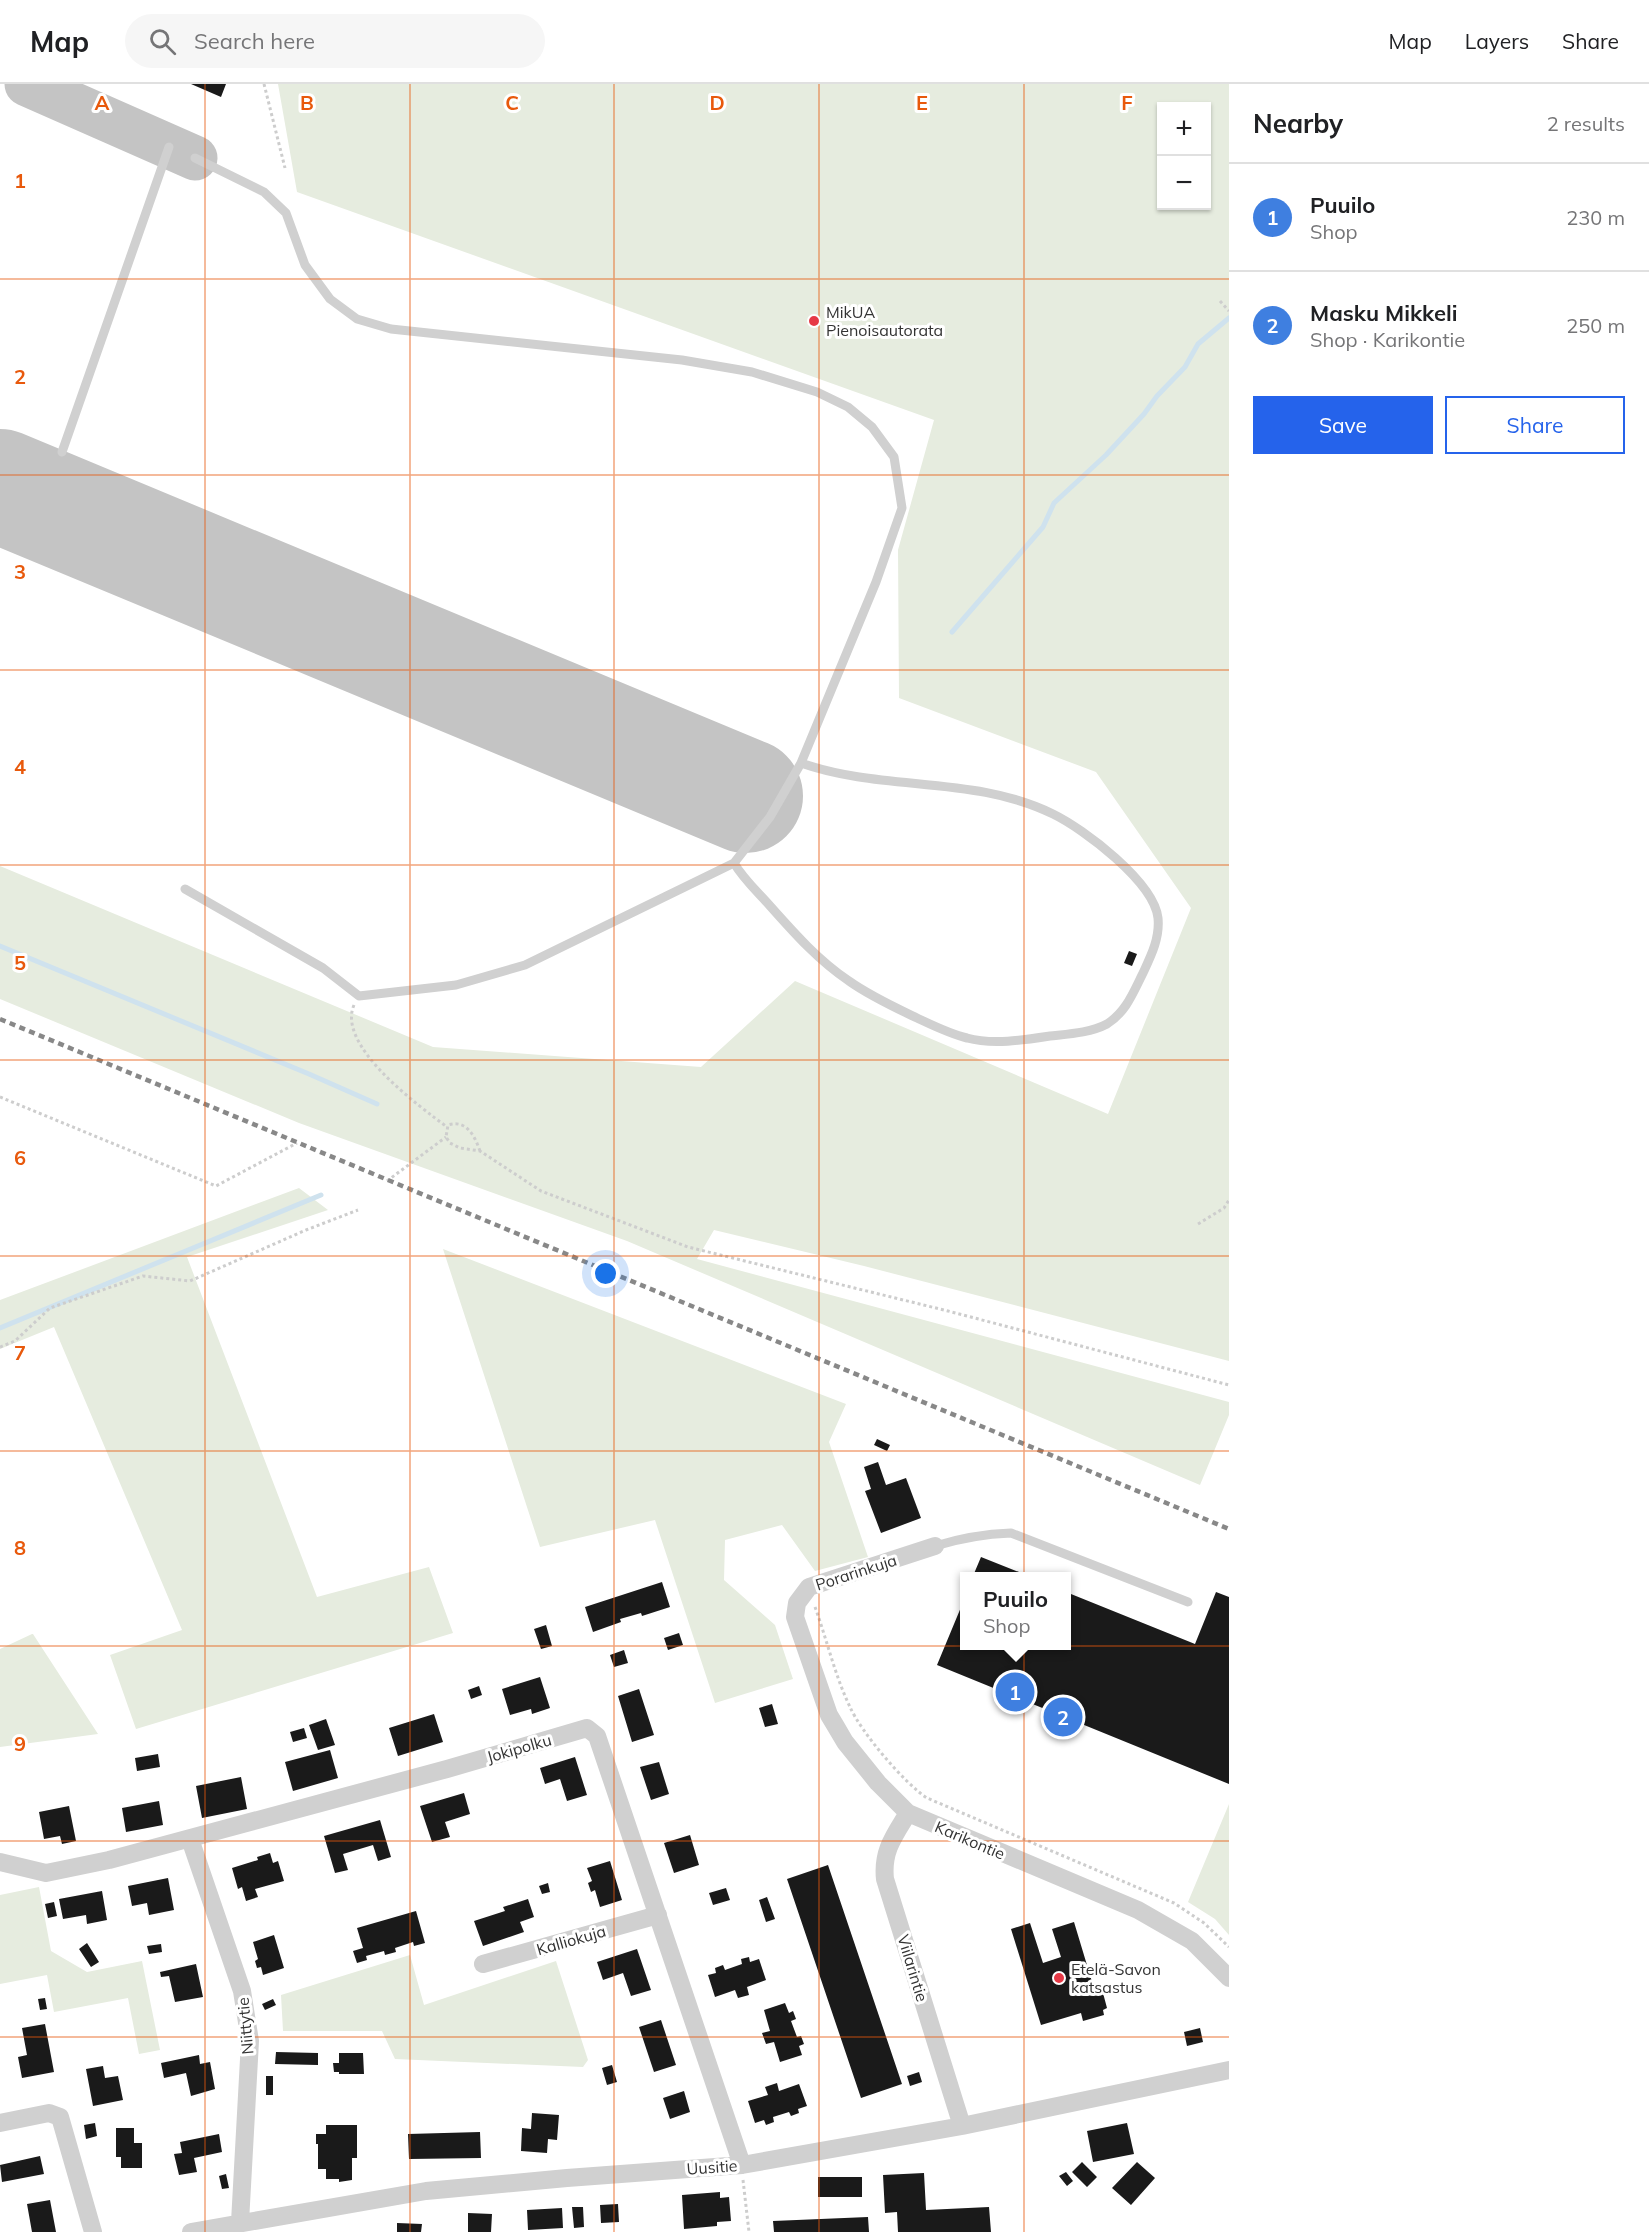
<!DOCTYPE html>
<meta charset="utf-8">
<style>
:root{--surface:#fff;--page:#f6f6f6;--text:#202124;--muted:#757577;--line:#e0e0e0;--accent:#2563eb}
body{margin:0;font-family:Mulish,sans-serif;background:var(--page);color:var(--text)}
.controls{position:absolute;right:18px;top:18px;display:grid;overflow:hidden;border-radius:0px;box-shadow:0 2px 4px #0004}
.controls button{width:54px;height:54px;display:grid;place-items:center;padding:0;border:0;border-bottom:2px solid var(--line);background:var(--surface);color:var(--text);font:30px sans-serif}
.you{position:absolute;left:606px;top:1190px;width:21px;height:21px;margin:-15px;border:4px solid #fff;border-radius:50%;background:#1a73e8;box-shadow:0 0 0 9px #1a73e833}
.badge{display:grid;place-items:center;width:39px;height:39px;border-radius:50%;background:var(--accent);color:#fff;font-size:20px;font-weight:700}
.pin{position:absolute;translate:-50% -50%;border:3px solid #fff;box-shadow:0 2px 6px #0006}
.popup{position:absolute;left:960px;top:1488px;width:111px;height:78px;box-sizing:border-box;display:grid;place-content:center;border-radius:0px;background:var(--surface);filter:drop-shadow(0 2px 4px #0005);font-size:20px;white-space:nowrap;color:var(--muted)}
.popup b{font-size:22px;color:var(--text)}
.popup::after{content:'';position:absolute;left:50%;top:100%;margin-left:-12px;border:12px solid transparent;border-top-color:var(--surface)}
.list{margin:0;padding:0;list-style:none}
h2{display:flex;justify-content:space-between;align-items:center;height:78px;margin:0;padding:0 24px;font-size:26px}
h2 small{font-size:20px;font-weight:400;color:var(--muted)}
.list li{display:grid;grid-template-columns:39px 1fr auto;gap:18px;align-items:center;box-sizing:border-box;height:108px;padding:0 24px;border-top:2px solid var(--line)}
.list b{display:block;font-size:22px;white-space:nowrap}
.list p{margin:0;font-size:20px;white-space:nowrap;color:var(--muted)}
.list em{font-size:20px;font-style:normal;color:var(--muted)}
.actions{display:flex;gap:12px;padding:18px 24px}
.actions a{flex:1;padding:14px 0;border:2px solid var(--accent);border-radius:0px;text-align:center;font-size:21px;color:var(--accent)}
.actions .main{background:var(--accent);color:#fff}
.icon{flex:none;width:33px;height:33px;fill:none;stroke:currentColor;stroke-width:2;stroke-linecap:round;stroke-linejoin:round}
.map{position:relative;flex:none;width:1229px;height:2148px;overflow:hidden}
header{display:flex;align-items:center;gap:36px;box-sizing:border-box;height:84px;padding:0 30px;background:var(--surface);border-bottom:2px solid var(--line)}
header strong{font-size:28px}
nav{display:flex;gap:33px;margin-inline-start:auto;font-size:21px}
.search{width:420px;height:54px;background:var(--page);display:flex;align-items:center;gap:15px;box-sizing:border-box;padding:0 21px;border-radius:33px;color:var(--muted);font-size:22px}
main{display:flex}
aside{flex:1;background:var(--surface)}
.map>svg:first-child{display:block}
</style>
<header>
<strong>Map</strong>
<div class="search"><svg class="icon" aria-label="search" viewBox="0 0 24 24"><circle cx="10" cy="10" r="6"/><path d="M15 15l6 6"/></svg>Search here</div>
<nav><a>Map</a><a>Layers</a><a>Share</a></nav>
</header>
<main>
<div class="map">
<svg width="1229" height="2148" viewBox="0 0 1229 2148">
<rect width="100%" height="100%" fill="#fff"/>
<!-- green -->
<path fill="#e6ecdf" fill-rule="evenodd" d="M278,0H1229V1277L864,1182L714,1146L697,1175L1229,1318V1331L1200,1401L627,1157L299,1039L0,915V782L433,963L701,983L795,897L1108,1030L1191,824L1096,688L899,614L898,466L934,336L297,108ZM1162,22H1206V122H1162Z
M299,1104L328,1126L187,1173L317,1513L429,1483L453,1549L136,1645L110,1571L182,1546L54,1243L0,1265V1216Z
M443,1165L846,1320L829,1358L868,1473L815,1487L782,1441L725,1456L724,1496L775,1541L793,1595L715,1619L655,1436L540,1463Z
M32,1550H33L98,1650L0,1663V1565Z
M1229,1720V1851L1215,1835L1188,1818Z
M39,1803L51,1867L87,1888L142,1877L160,1966L139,1970L128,1914L54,1928L47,1891L0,1900V1811Z
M410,1871L424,1921L556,1877L588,1976L583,1983L395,1975L382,1947H283L281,1911Z"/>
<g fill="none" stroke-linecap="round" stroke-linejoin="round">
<!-- stream -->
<path stroke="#cfe2ee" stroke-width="5" d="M952,548L1043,443L1054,419L1106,371L1144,330L1157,312L1185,283L1198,260L1229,234
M0,862L309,990L377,1020
M0,1244L321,1111"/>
<!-- taxiway -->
<path stroke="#c4c4c4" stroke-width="45" d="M27,0L195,74"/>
<!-- runway -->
<path stroke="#c4c4c4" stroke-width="114" d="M0,402L746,712"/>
</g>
<!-- building -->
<path fill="#1a1a1a" d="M191,0H226L221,13Z
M1129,867L1137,870L1132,882L1124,879Z
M877,1355L890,1361L887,1367L874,1361Z
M878,1378L886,1401L906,1394L921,1434L881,1449L865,1407L871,1405L864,1383Z
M981,1473L1029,1492H973Z
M662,1498L670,1523L642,1532L641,1529L620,1535L621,1538L593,1548L585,1523Z
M1066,1508L1195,1560L1216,1508L1229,1513V1700L937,1581L964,1516V1562H1066Z
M546,1541L552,1562L541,1565L534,1545Z
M679,1549L683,1561L668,1566L664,1554Z
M624,1566L628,1579L614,1583L610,1571Z
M540,1593L550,1624L532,1630L531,1625L510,1631L502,1605Z
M479,1602L482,1611L471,1615L468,1606Z
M639,1605L654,1651L632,1658L618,1612Z
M772,1620L778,1640L765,1643L759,1624Z
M434,1630L443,1658L398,1672L389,1644Z
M326,1635L335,1661L318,1666L309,1641Z
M304,1644L307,1654L293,1658L290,1648Z
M330,1666L338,1694L293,1707L285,1678Z
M158,1670L160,1683L137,1687L135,1674Z
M575,1673L587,1711L567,1717L560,1695L545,1700L540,1684Z
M659,1678L669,1710L651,1716L640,1683Z
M241,1693L247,1725L202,1734L196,1702Z
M464,1709L470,1730L445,1738L450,1753L432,1758L420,1722Z
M159,1717L163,1741L126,1748L122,1724Z
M69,1722L76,1757L62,1760L60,1752L44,1755L39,1728Z
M380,1736L391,1773L378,1777L373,1761L343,1770L348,1786L335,1789L324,1752Z
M690,1751L699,1781L674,1789L664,1759Z
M270,1769L273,1779L278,1777L284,1797L255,1805L258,1813L246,1817L242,1803L238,1805L232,1784L258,1776L257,1773Z
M610,1777L622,1816L600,1823L595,1806L591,1808L588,1799L592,1797L587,1784Z
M828,1781L902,2000L861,2014L787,1795Z
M168,1794L174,1826L149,1831L147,1819L132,1822L128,1802Z
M548,1799L550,1808L542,1810L539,1802Z
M726,1804L730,1816L713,1821L709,1809Z
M102,1807L107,1836L87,1840L86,1831L63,1835L59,1815Z
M767,1813L775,1835L766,1838L759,1816Z
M528,1815L534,1833L520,1838L524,1848L483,1862L474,1837L505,1827L503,1823Z
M54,1818L57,1832L48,1834L45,1820Z
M416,1827L425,1859L414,1862L413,1858L395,1864L396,1868L385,1871L384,1867L366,1872L367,1876L357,1879L353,1867L363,1864L357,1844Z
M1074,1838L1096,1911L1103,1909L1107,1924L1103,1926L1104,1931L1083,1937L1081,1929L1041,1941L1011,1845L1030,1839L1043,1879L1061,1873L1052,1845Z
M274,1851L284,1884L263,1891L261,1883L257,1884L255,1877L258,1875L253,1858Z
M87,1859L99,1878L91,1883L79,1865Z
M161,1860L162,1868L149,1870L147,1862Z
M637,1865L651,1906L631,1912L623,1889L603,1896L597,1878Z
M749,1873L750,1878L759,1875L766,1896L747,1903L749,1911L738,1914L735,1906L715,1913L708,1891L716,1889L715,1884L723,1881L725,1886L742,1880L741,1875Z
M196,1880L203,1913L175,1918L169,1892L161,1893L160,1888Z
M45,1914L47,1925L40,1926L38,1915Z
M273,1915L276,1921L265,1926L262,1920Z
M785,1919L789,1929L793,1927L796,1935L791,1937L797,1953L801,1952L804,1960L799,1962L802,1971L780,1978L774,1958L766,1960L762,1949L770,1947L764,1926Z
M661,1936L676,1981L654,1988L639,1943Z
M45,1940L54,1988L22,1994L18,1973L27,1971L22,1944Z
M1200,1944L1203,1958L1187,1962L1184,1948Z
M276,1968L318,1969V1981L275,1980Z
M339,1969H363L364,1990H339V1988H334L333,1979H339Z
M199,1971L200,1980L210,1978L215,2005L191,2012L186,1989L164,1994L161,1979Z
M612,1981L617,1998L607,2001L602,1984Z
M103,1982L105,1994L118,1992L123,2016L93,2022L86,1985Z
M919,1988L922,1998L910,2002L907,1992Z
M266,1992H273V2011H266Z
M777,1999L779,2007L799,2000L807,2022L798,2025L799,2029L791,2032L789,2028L773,2033L774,2038L766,2041L764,2036L755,2039L748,2017L768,2011L765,2003Z
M684,2007L690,2028L670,2035L663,2014Z
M532,2029L559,2031L557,2056L548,2055L547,2069L521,2067L522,2044L531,2045Z
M95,2039L97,2052L86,2055L84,2041Z
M1127,2039L1134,2070L1093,2078L1087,2047Z
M326,2041H357V2074H352V2096L339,2098V2095H326V2085H318V2060H316V2050H326Z
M116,2044H134V2059H142V2084H121V2073H116Z
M480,2048L481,2074L409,2075L408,2050Z
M219,2050L222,2068L194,2074L197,2088L179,2091L174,2070L182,2069L180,2058Z
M40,2072L44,2090L2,2098L0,2081Z
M1082,2078L1097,2093L1087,2103L1072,2088Z
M1137,2078L1155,2094L1131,2121L1112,2104Z
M1066,2088L1073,2097L1067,2102L1059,2092Z
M924,2089L926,2126L989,2123L991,2148H898L897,2128L885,2129L883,2091Z
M226,2090L229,2104L222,2105L219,2092Z
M818,2093H862V2113H818Z
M720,2108V2114L729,2113L731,2137L717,2138V2142L684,2145L682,2111Z
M50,2116L56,2148H32L27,2120Z
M618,2120L619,2138L601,2139L600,2121Z
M572,2123H583L584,2143L574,2144Z
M562,2124L563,2144L528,2146L527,2126Z
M468,2129L492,2130L491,2148H468Z
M868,2133L869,2148H774L773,2137Z
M397,2139L422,2140L421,2148H397Z"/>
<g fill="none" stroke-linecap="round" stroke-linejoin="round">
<!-- path -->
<path stroke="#cdcdcd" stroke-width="3" stroke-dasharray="3 3" stroke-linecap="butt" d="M264,0L285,84
M1220,217L1229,227
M354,921C336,962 419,1022 447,1043
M0,1013L216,1102L297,1059
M480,1067C475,1053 467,1035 448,1041L446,1053L450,1059L460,1064L480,1067L541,1107L688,1163L948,1227L1229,1301
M387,1097L446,1053
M1198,1140L1224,1124L1229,1116
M0,1263L15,1257L50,1224L143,1192L190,1197L306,1146L358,1126
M815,1523C827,1556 835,1592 850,1623C861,1648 904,1699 927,1714L1174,1819L1204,1839L1229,1863
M743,2096L749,2148"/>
<!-- lane -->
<path stroke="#d0d0d0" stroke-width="9" d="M62,368L169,63
M734,779C744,796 758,808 771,823C795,850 819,877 849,897C870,912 894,923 917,934C934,942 950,950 967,954C993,961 1024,956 1050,952C1068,950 1090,949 1107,940C1126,928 1133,909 1143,889C1151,872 1160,854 1158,834C1154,798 1084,745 1053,730C974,691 883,708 801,679
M185,805L323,884L359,912L456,901L525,881L734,779L770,733L801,679L876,498L902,424L894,373L872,343L848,323L817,308L752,288L682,276L391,245L357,235L330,215L305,181L286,129L264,108L195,74
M935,1462C961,1454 984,1450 1011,1449L1188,1518"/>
<!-- street -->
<path stroke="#d0d0d0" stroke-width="18" d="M935,1462L809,1503L797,1519L795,1533L829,1631L835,1641L845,1658L878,1699L908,1729L1138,1826L1192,1857L1229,1894
M908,1729C894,1752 882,1767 885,1795L962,2042
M190,1755L242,1907L250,1957L240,2138
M0,1778L46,1789L109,1776L447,1685L587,1644L597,1652L742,2081
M483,1880L658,1831
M0,2039L49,2029L60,2033L93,2148
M191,2148L426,2107L567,2094L742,2081L962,2042L1229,1986"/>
<!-- rail -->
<path stroke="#888" stroke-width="4.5" stroke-dasharray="6 4.5" stroke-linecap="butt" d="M0,935L1229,1445"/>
</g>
<!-- grid -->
<path fill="none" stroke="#e8590c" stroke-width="1.5" stroke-opacity="0.55" d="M205,0V2148M410,0V2148M614,0V2148M819,0V2148M1024,0V2148M0,195H1229M0,391H1229M0,586H1229M0,781H1229M0,976H1229M0,1172H1229M0,1367H1229M0,1562H1229M0,1757H1229M0,1953H1229"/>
<!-- markers -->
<g fill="#e63946" stroke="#fff" stroke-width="2">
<circle cx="814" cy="237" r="6"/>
<circle cx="1059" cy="1894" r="6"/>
</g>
<g text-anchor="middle" stroke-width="6" stroke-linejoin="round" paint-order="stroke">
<!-- poi labels -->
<g font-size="16" fill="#333" stroke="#fff" text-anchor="start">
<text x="826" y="234">MikUA<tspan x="826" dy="18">Pienoisautorata</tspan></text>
<text x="1071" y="1891">Etelä-Savon<tspan x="1071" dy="18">katsastus</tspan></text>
</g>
<!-- street labels -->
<g font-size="16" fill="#333" stroke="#fff">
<text transform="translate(856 1488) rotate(-18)" y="6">Porarinkuja</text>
<text transform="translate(519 1664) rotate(-16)" y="6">Jokipolku</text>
<text transform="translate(970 1756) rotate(23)" y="6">Karikontie</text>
<text transform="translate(571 1856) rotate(-16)" y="6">Kalliokuja</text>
<text transform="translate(913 1884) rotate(73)" y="6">Viilarintie</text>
<text transform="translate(245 1942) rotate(-95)" y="6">Niittytie</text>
<text transform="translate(712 2083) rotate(-4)" y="6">Uusitie</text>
</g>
</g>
<g font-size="20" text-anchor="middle" font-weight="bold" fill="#e8590c" stroke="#fff" stroke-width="6" stroke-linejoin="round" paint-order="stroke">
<text x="102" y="26">A</text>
<text x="307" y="26">B</text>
<text x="512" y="26">C</text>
<text x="717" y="26">D</text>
<text x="922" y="26">E</text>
<text x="1127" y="26">F</text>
<text x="20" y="104">1</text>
<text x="20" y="300">2</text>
<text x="20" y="495">3</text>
<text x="20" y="690">4</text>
<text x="20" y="886">5</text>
<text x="20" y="1081">6</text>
<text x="20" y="1276">7</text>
<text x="20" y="1471">8</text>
<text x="20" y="1667">9</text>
</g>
</svg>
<div class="controls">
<button>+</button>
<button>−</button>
</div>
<div class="you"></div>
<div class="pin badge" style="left:1015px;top:1608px;background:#3f7fe0">1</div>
<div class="popup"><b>Puuilo</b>Shop</div>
<div class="pin badge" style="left:1063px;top:1633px;background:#3f7fe0">2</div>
</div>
<aside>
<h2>Nearby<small>2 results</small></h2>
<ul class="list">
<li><span class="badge" style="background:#3f7fe0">1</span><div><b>Puuilo</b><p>Shop</p></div><em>230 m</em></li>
<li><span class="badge" style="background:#3f7fe0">2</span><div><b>Masku Mikkeli</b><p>Shop · Karikontie</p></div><em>250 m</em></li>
</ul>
<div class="actions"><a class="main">Save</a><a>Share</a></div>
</aside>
</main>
